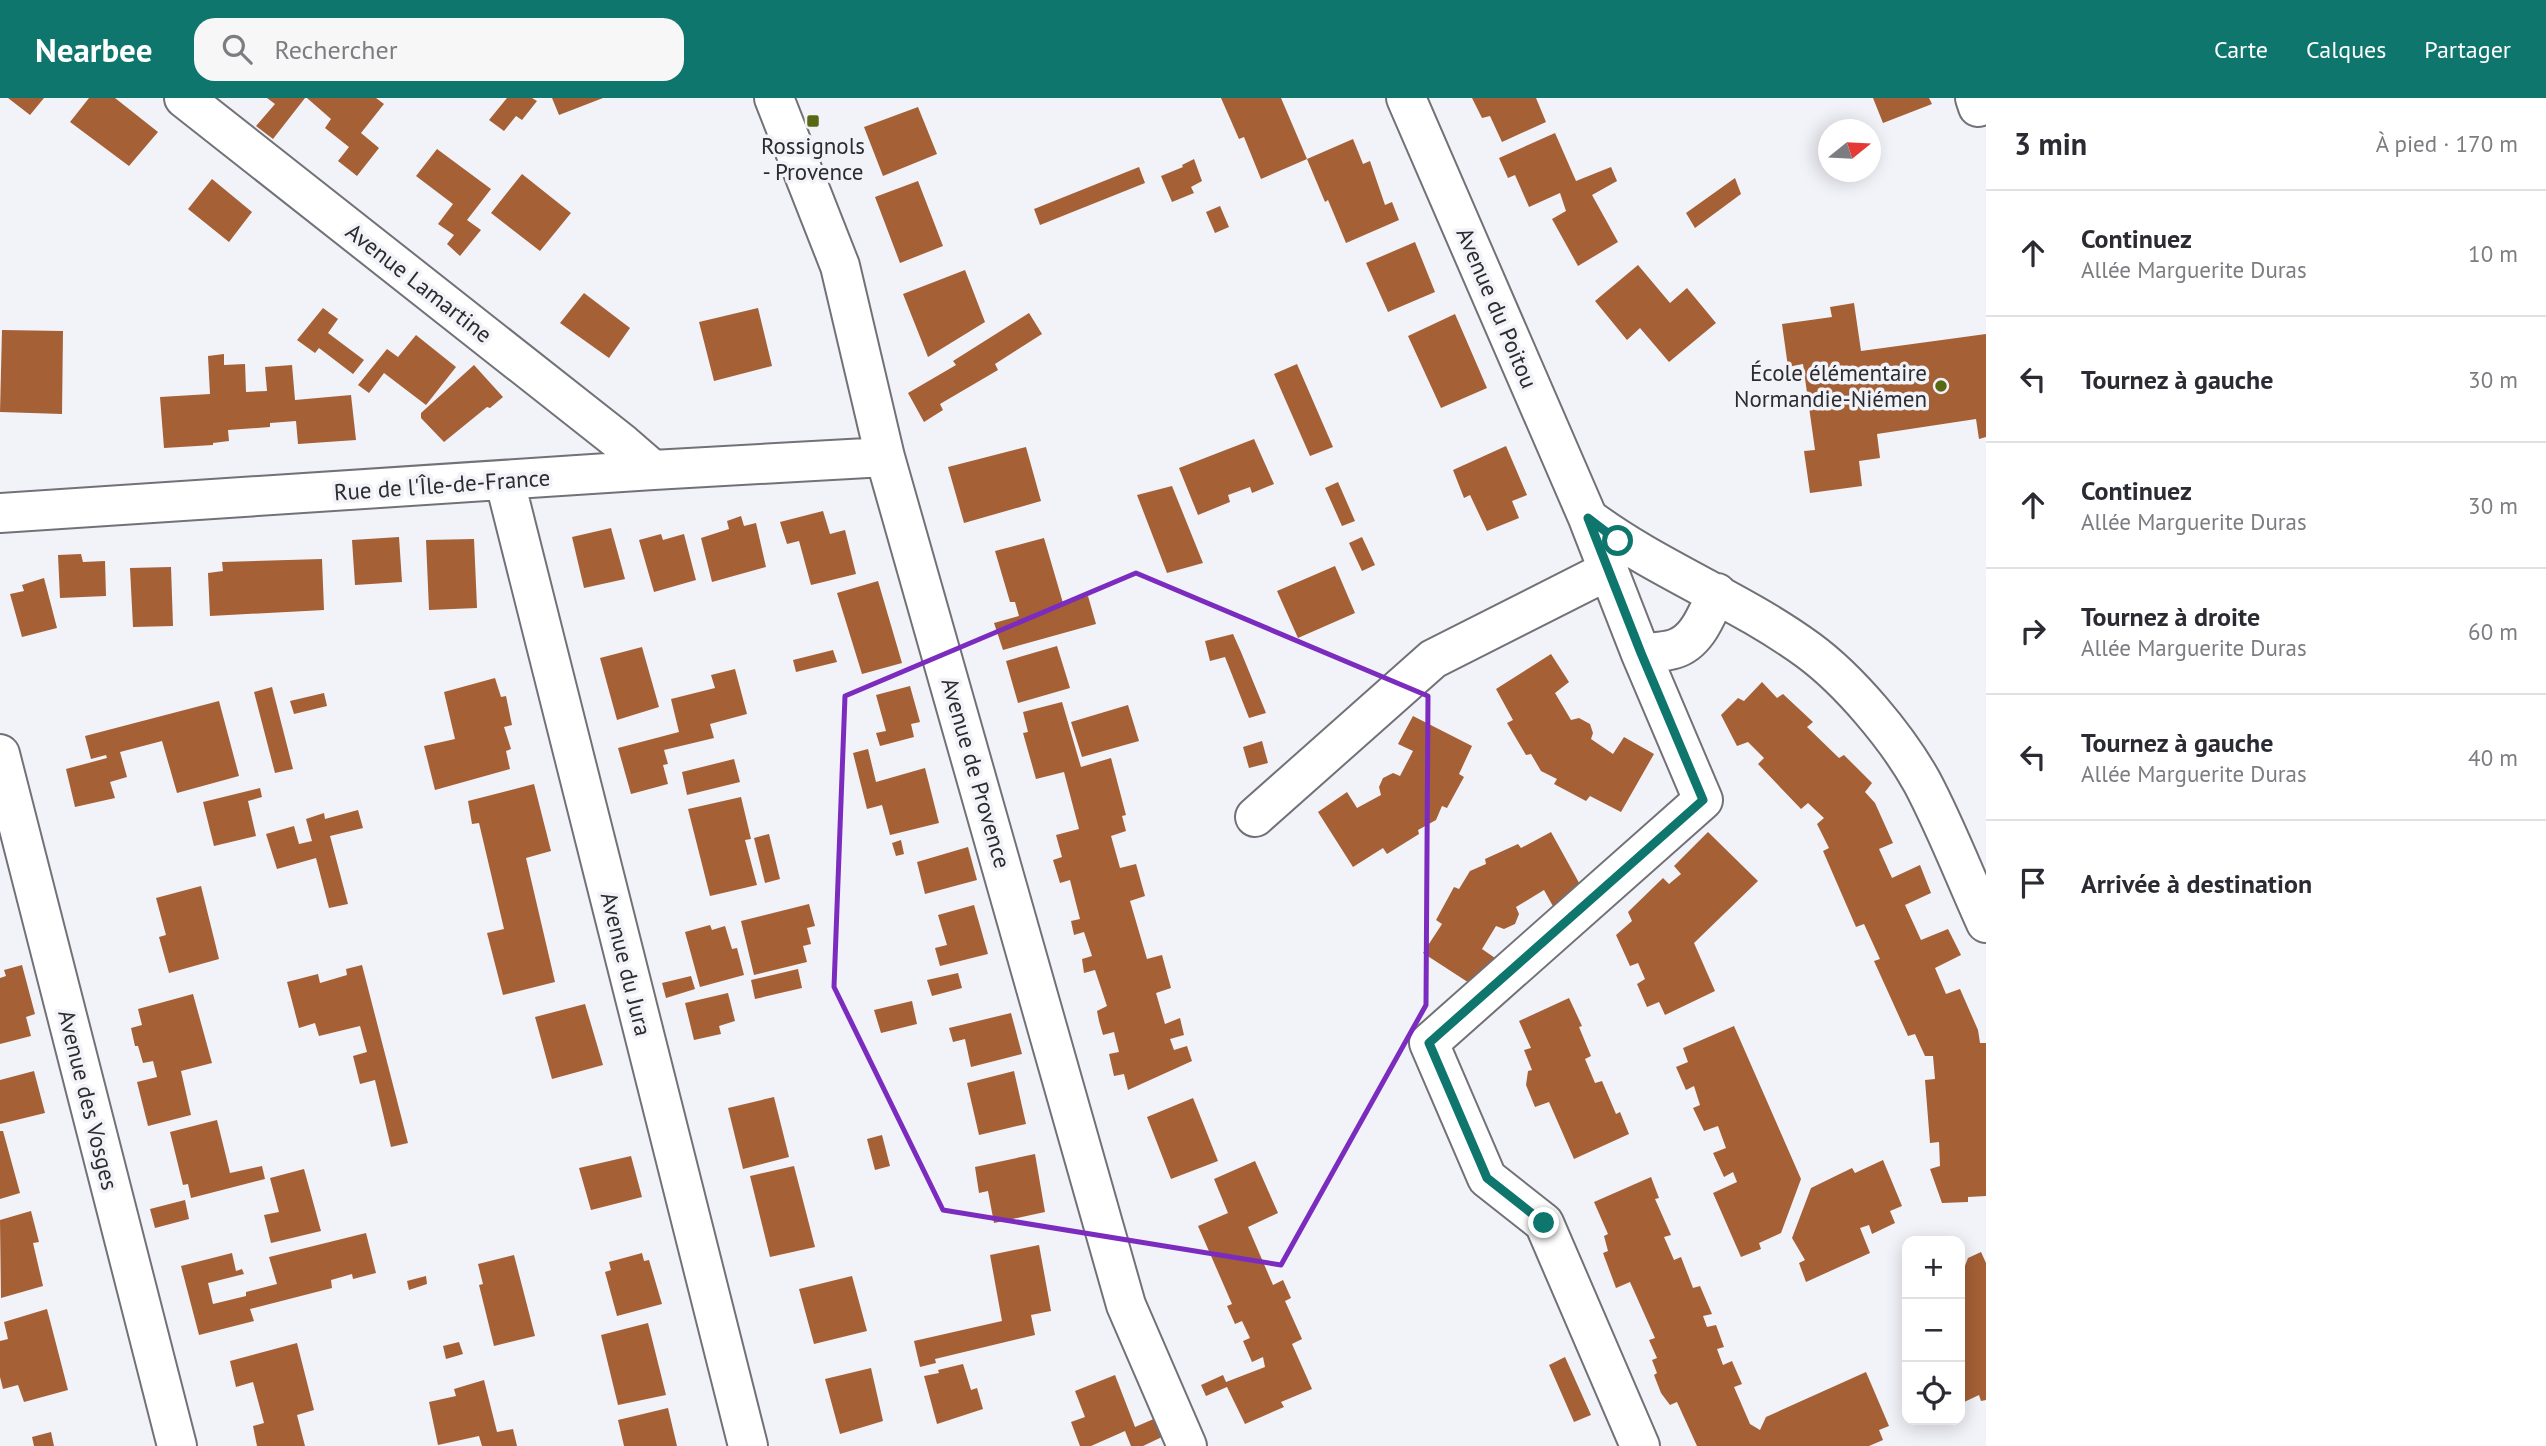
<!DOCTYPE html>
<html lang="fr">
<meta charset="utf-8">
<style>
:root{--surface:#fff;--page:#f7f7f7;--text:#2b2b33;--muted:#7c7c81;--line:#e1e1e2;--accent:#0f766e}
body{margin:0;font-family:"PT Sans",sans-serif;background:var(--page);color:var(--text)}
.controls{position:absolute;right:21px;bottom:21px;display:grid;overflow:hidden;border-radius:14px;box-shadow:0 4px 18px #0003}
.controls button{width:63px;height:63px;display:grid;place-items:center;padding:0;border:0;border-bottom:2px solid var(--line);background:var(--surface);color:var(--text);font:35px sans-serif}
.compass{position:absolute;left:1818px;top:21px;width:63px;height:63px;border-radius:50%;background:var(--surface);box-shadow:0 4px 18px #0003;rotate:72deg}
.stop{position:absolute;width:21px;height:21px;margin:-16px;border:5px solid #0f766e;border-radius:50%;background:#fff}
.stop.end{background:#0f766e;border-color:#fff;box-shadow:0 2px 7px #0008}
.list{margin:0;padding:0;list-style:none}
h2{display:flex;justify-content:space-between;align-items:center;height:91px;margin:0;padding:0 28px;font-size:30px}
h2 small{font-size:23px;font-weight:400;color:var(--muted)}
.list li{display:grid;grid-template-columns:46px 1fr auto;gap:21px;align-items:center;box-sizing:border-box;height:126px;padding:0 28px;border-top:2px solid var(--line)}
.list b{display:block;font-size:26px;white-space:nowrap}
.list p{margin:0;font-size:23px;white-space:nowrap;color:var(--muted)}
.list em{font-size:23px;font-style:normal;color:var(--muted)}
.icon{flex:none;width:38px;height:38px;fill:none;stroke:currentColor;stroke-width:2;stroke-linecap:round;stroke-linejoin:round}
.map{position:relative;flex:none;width:1986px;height:1348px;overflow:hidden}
header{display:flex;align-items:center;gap:42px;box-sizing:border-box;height:98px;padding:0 35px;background:var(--accent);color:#fff}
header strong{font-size:33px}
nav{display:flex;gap:38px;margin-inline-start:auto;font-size:24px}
.search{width:490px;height:63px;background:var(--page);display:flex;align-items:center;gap:18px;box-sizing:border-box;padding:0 24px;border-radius:21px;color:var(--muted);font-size:26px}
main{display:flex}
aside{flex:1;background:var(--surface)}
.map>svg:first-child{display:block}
</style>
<header>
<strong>Nearbee</strong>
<div class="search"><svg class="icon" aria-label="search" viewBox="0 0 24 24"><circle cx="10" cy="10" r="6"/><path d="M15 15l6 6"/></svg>Rechercher</div>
<nav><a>Carte</a><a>Calques</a><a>Partager</a></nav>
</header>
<main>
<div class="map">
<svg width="1986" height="1348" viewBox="0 0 1986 1348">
<rect width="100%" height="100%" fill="#f2f2f9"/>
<!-- building -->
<path fill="#a56036" d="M8,0H44L30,17Z
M89,0H115L158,34L129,68L70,24Z
M267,0H305L273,41L256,28L275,6Z
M307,0H376L384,6L361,35L379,50L357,78L338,63L349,49L325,30L331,21Z
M507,0H532L537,3L522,22L516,18L504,33L489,22Z
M552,0H603L559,17Z
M1221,0H1281L1307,61L1261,81L1244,39L1239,41Z
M1472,0H1536L1546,24L1502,44L1490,18L1482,20Z
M1873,0H1929L1932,6L1883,25Z
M918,9L937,56L883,78L864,29Z
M1555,35L1576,83L1611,69L1617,83L1592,97L1618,144L1578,168L1552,121L1566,113L1560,95L1529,109L1515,77L1508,80L1499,60Z
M1353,41L1363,66L1370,63L1385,107L1392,104L1399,122L1346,145L1328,102L1325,104L1307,61Z
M437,51L491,91L467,122L481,132L460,158L447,146L454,137L438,126L453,106L416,78Z
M1194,61L1202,83L1191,89L1194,95L1172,104L1161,78L1183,69L1182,67Z
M1139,69L1145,85L1040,127L1034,111Z
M522,76L571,115L540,153L491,115Z
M1735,80L1741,96L1695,130L1686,115Z
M212,81L252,114L229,144L188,111Z
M918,83L943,148L900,165L875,99Z
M1220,108L1229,129L1215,135L1206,114Z
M1415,144L1435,194L1388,214L1366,165Z
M1638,167L1670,205L1687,190L1716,225L1669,264L1640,230L1627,242L1595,203Z
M965,172L985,224L928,259L903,196Z
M584,195L630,230L609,260L560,225Z
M1854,205L1861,253L1986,236V339L1979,341L1976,321L1877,336L1880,360L1859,363L1862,388L1810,395L1804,353L1815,352L1803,266L1788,269L1782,226L1832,219L1830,209Z
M323,210L338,221L328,235L364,262L353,276L319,250L315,255L297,242Z
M758,210L772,268L714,283L699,224Z
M1029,215L1042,236L995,266L998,272L940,306L943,312L924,324L908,295L956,267L953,263Z
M1455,216L1487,290L1441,310L1408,238Z
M2,232L63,233L62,316L0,314Z
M416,237L456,269L426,307L384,275L369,295L358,287L387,251L398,259Z
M224,256V267L245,266L246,294L267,293L265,269L292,267L295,302L351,297L356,342L298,346L296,323L270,325V329L228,332L229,343L213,345V347L164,350L160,299L210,296L208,258Z
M1297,266L1333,349L1310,358L1274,276Z
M474,267L503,299L490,310L487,309L444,344L421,320V315Z
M1254,341L1274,386L1252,395L1250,389L1228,397L1230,404L1198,417L1179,370Z
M1506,348L1527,397L1512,403L1519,420L1487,433L1470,397L1464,400L1453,372Z
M1026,349L1041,403L964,425L948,369Z
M1338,384L1355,423L1342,428L1325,390Z
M1172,388L1203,465L1167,475L1137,397Z
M823,413L830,436L845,432L856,476L811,487L799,443L787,446L780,424Z
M741,418L744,428L756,425L766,469L712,484L701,440L729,431L727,423Z
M611,430L625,481L584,490L572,439Z
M661,436L663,442L684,436L696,482L654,494L639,442Z
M399,439L402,484L355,487L352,442Z
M1362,439L1375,467L1362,473L1349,445Z
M1044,440L1063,505L1088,498L1096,526L1003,552L994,525L1019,518L1015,504H1010L995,453Z
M474,441L477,510L429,512L426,442Z
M81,456L83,464L105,463L106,498L60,500L58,457Z
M322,461L324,512L210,518L208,475L223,473L222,464Z
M1335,468L1355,515L1298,540L1277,493Z
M171,469L173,528L133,529L130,470Z
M44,480L57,530L22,539L10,496L24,493L22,487Z
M878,483L902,565L862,576L837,495Z
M1233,536L1241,554L1266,615L1249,620L1225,559L1210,563L1205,543Z
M1057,548L1070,590L1018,605L1006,563Z
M642,549L659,609L617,622L600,560Z
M833,552L837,564L796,574L793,562Z
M1551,556L1569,584L1555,595L1571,622L1579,620L1590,626L1593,635L1591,641L1613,656L1624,639L1654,656L1621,714L1590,698L1586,703L1554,686L1557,681L1541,673L1531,656L1526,657L1507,625L1513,622L1496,591Z
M735,571L747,616L710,626L714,640L664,652L668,666L663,667L668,686L631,696L618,650L679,634L671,601L715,590L711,577Z
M495,580L501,599L506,598L512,627L504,629L511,651L506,653L510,671L435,692L424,648L455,641L444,594Z
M1762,584L1777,600L1783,596L1813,624L1807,629L1839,660L1844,657L1872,685L1865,694L1875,705L1893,745L1879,751L1892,780L1920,767L1931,795L1905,807L1921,842L1948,831L1961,857L1935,870L1946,896L1960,891L1978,932L1980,945H1986V1098L1968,1099V1104L1942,1105L1930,1071L1940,1068L1939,1044L1930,1045L1925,982L1935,981L1933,958H1925L1915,936L1908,938L1874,863L1880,861L1864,826L1856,829L1823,753L1829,750L1817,726L1824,720L1808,705L1801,711L1758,666L1764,660L1748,644L1737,648L1721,617L1738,600L1744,603Z
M910,588L920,624L911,626L914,639L880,648L876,635L886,633L876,597Z
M272,589L293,671L275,675L254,594Z
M324,595L327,608L294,616L290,603Z
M219,603L239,678L177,695L162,643L120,654L127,679L110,684L115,700L75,709L66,671L107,660L106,657L91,661L85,638Z
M1062,604L1081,669L1111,660L1126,717L1122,718L1126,733L1111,738L1120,770L1136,766L1145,798L1130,803L1147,861L1162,857L1171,890L1156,895L1165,926L1180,920L1184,937L1170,941L1174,952L1187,948L1192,963L1128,992L1124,976L1114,978L1109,956L1119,954L1114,934L1103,937L1099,923L1097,913L1107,908L1095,872L1084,875L1082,861L1092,858L1084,834L1074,837L1071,823L1080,821L1070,782L1060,785L1053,762L1062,759L1056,737L1079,731L1064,674L1036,681L1023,635L1028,634L1023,614Z
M1128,607L1139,643L1082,659L1071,624Z
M1413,618L1472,648L1459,676L1464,679L1447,710L1442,708L1436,722L1418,732L1419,736L1387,756L1383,750L1353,769L1318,714L1347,694L1357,710L1381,697L1379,689L1383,680L1393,675L1400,678L1413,653L1398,646Z
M1262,643L1268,665L1249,670L1243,649Z
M868,651L876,684L925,670L939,725L890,737L882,707L867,711L853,655Z
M734,661L740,684L687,697L682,674Z
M534,686L551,753L526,760L555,884L503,897L487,835L504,831L479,725L472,726L468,703Z
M260,690L262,699L248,703L256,738L214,748L203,704Z
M741,699L751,741L745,742L757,787L710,798L688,711Z
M358,712L363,730L330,738L348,806L329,810L316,760L277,771L266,736L294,728L299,746L312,743L306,721L324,715L325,721Z
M1551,734L1583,792L1554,810L1544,792L1516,809L1519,816L1515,826L1504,831L1496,828L1482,851L1498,862L1480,892L1423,855L1442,826L1436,822L1454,789L1459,791L1470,773L1486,766L1485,761L1518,746L1521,750Z
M1708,734L1758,783L1694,845L1715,893L1665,917L1659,904L1647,909L1637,886L1645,881L1638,865L1630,868L1616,837L1632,823L1628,814L1663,780L1669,786L1681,776L1674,768Z
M769,736L780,781L765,785L754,740Z
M901,742L904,756L896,758L892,745Z
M968,749L977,782L925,796L917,764Z
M201,788L219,861L169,875L159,839L166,837L156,800Z
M809,806L815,828L807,830L811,846L803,848L807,864L754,877L741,823Z
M974,807L988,856L940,868L935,850L947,847L938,817Z
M710,827L712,832L725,828L732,851L737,850L744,877L700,889L685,834Z
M22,867L35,916L26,919L31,938L0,946V880L6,878L4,872Z
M362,867L408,1045L391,1049L375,982L360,986L353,958L367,954L360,928L319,938L315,925L299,930L287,884L318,876L320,885L347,877L346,871Z
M798,871L802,890L755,901L751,882Z
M958,875L962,890L932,898L927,882Z
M691,878L695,891L666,900L662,885Z
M728,895L735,923L719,928L721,936L694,942L685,905Z
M193,896L212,965L181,973L191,1017L148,1028L137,984L157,979L153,963L143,965L138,948H135L131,930L142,927L138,911Z
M1569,900L1582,928L1579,929L1591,958L1585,961L1595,985L1602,983L1616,1016L1620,1014L1629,1036L1574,1061L1549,1004L1535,1009L1526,987L1528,973L1532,972L1524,952L1531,950L1519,923Z
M912,903L917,926L881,935L874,912Z
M585,906L603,967L552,981L535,919Z
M1011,915L1022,956L971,969L965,941L953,944L949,930Z
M1734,928L1801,1081L1781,1135L1759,1145L1761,1151L1741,1159L1713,1095L1737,1084L1733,1074L1724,1079L1713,1055L1726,1050L1718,1028L1704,1033L1693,1010L1700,1007L1694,988L1686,992L1676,969L1688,964L1683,950Z
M34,973L45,1015L0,1026V982Z
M1014,973L1026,1026L979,1037L967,985Z
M774,999L789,1059L743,1071L728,1010Z
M1193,1000L1218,1063L1171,1081L1147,1019Z
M217,1022L230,1075L262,1068L265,1081L191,1100L188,1086L183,1087L170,1034Z
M0,1033H3L20,1095L0,1101Z
M882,1037L890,1068L875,1072L867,1041Z
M1035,1056L1045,1114L994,1125L988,1093L979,1095L975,1069Z
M631,1058L642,1099L591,1112L579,1070Z
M1883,1062L1902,1108L1890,1113L1895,1125L1872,1136L1869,1127L1860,1130L1870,1155L1806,1184L1799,1165L1805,1162L1792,1140L1811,1090L1852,1070L1855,1075Z
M1255,1063L1278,1115L1248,1129L1273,1187L1283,1182L1291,1200L1285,1203L1302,1241L1292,1246L1312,1291L1281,1304L1284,1309L1245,1326L1227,1289L1206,1298L1201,1287L1223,1277L1226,1284L1265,1269L1263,1259L1252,1264L1243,1243L1250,1240L1242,1223L1235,1226L1227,1208L1232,1206L1198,1128L1228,1115L1214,1081Z
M794,1068L815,1149L770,1159L750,1078Z
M304,1071L321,1133L271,1145L264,1117L279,1114L270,1080Z
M1651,1079L1659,1100L1655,1101L1671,1137L1664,1139L1674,1162L1681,1159L1693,1190L1700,1188L1712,1216L1703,1218L1707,1229L1716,1227L1724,1249L1717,1251L1723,1267L1732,1263L1742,1286L1734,1289L1750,1326L1760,1332L1766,1319L1866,1274L1889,1328L1879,1332L1883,1342L1869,1348H1697L1677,1304L1670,1307L1661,1295L1654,1277L1657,1275L1652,1262L1657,1260L1649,1242L1655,1240L1630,1184L1616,1190L1603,1155L1608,1153L1604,1138L1608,1136L1594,1104Z
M185,1102L189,1121L155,1130L150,1111Z
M31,1113L39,1144L33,1145L43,1188L1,1200L0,1122Z
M366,1135L376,1175L353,1181L352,1176L331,1182L332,1190L250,1211L254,1223L199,1237L181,1168L232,1155L236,1173L242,1171L244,1176L208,1185L213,1206L246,1198V1194L277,1186L269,1159Z
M1039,1147L1051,1213L1031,1217L1035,1237L935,1261L936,1265L920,1269L914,1243L1002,1223L990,1157Z
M1981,1154L1986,1165V1302L1981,1303L1979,1297L1960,1306V1175L1963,1173L1968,1160Z
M642,1155L644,1163L649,1162L662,1206L617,1218L605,1174L611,1172L609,1164Z
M514,1157L535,1238L494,1248L479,1187L483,1186L478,1166Z
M426,1178L427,1186L409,1192L407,1183Z
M852,1178L867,1233L814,1246L799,1191Z
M47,1211L68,1292L24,1304L18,1287L3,1291L0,1279V1243L8,1241L4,1224Z
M648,1225L666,1297L618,1307L601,1237Z
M459,1244L463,1256L446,1261L443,1248Z
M297,1245L314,1312L297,1317L305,1348H257L253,1328L264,1325L253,1284L236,1289L230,1263Z
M1565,1259L1591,1317L1574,1324L1549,1267Z
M963,1266L971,1292L977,1290L983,1311L937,1326L924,1278L939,1275L938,1272Z
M871,1270L883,1323L840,1336L825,1281Z
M1115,1277L1135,1329L1156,1320L1164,1338L1143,1348H1131L1125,1333L1091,1348H1080L1071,1324L1085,1319L1075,1293Z
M484,1282L497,1334L513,1331L517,1348H482L479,1338L438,1347L429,1304L456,1298L454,1291Z
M668,1310L677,1348H624L618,1322Z
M51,1334L54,1348H34L32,1339Z"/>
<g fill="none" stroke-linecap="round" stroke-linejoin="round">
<!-- minor casing -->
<g stroke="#717177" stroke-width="42">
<path id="minor" d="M184,0L623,346L653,372
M774,0L840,168L885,359L1126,1207L1187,1348
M1406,0L1588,420L1641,556C1652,554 1664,554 1674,551C1698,544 1707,515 1717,495
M1975,0L1978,9
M505,384L748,1348
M0,415L653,372L885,359
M1588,420C1656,471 1738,501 1808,552C1849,582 1897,639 1922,684C1946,729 1965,779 1986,825
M0,656L177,1348
M1255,719L1433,561L1609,472
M1640,1348L1544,1125L1487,1080L1429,945L1703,702L1641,556"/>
</g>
<!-- minor -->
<use href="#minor" stroke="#fff" stroke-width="38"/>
</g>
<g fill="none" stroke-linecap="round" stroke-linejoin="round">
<!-- route -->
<path stroke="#0f766e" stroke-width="9" d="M1544,1125L1487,1080L1429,945L1703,702L1641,555L1588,420L1618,443"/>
</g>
<!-- marked area -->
<path fill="none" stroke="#7b2cbf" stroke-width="5" stroke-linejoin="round" d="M1136,475L1428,598L1426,907L1281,1167L943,1112L834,889L845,598Z"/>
<!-- markers -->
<g fill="#586914" stroke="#f2f2f9" stroke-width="2.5">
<rect x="806" y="16" width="14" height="14" rx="3.5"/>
<circle cx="1941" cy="288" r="7"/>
</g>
<g text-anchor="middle" stroke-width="7" stroke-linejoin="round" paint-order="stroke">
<!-- poi labels -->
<g font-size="23" fill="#2c2c2f" stroke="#f2f2f9">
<text x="813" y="56">Rossignols<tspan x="813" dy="26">- Provence</tspan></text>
<text x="1927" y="283" text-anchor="end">École élémentaire<tspan x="1927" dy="26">Normandie-Niémen</tspan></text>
</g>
<!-- street labels -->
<g font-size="23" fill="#2c2c2f" stroke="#f2f2f9">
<text transform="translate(419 185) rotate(38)" y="8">Avenue Lamartine</text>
<text transform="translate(1497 210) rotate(67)" y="8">Avenue du Poitou</text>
<text transform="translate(442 387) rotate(-4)" y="8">Rue de l'Île-de-France</text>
<text transform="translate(976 675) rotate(74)" y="8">Avenue de Provence</text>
<text transform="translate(626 866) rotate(76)" y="8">Avenue du Jura</text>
<text transform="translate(88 1002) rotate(76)" y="8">Avenue des Vosges</text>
</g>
</g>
</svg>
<div class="controls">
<button>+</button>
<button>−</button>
<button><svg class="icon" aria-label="locate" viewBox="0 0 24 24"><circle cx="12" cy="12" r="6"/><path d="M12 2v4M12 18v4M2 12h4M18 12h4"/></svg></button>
</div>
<svg class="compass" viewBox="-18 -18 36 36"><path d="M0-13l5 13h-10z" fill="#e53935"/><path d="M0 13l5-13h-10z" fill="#7c7c81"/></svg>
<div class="stop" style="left:1618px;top:443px"></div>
<div class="stop end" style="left:1544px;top:1125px"></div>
</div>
<aside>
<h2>3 min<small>À pied · 170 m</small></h2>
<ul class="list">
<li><svg class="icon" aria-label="ahead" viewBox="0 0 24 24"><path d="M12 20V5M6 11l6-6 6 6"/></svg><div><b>Continuez</b><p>Allée Marguerite Duras</p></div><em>10 m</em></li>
<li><svg class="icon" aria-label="left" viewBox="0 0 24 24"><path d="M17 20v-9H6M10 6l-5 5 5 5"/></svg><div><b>Tournez à gauche</b></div><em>30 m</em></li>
<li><svg class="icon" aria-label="ahead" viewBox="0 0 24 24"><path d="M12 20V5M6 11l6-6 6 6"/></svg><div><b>Continuez</b><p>Allée Marguerite Duras</p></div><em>30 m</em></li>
<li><svg class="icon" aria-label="right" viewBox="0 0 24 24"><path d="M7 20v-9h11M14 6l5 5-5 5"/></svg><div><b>Tournez à droite</b><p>Allée Marguerite Duras</p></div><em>60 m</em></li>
<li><svg class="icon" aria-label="left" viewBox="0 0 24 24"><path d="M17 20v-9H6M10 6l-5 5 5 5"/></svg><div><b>Tournez à gauche</b><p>Allée Marguerite Duras</p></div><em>40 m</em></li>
<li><svg class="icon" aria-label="arrive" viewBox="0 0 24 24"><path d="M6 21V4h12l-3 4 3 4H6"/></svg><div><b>Arrivée à destination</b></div></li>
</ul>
</aside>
</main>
